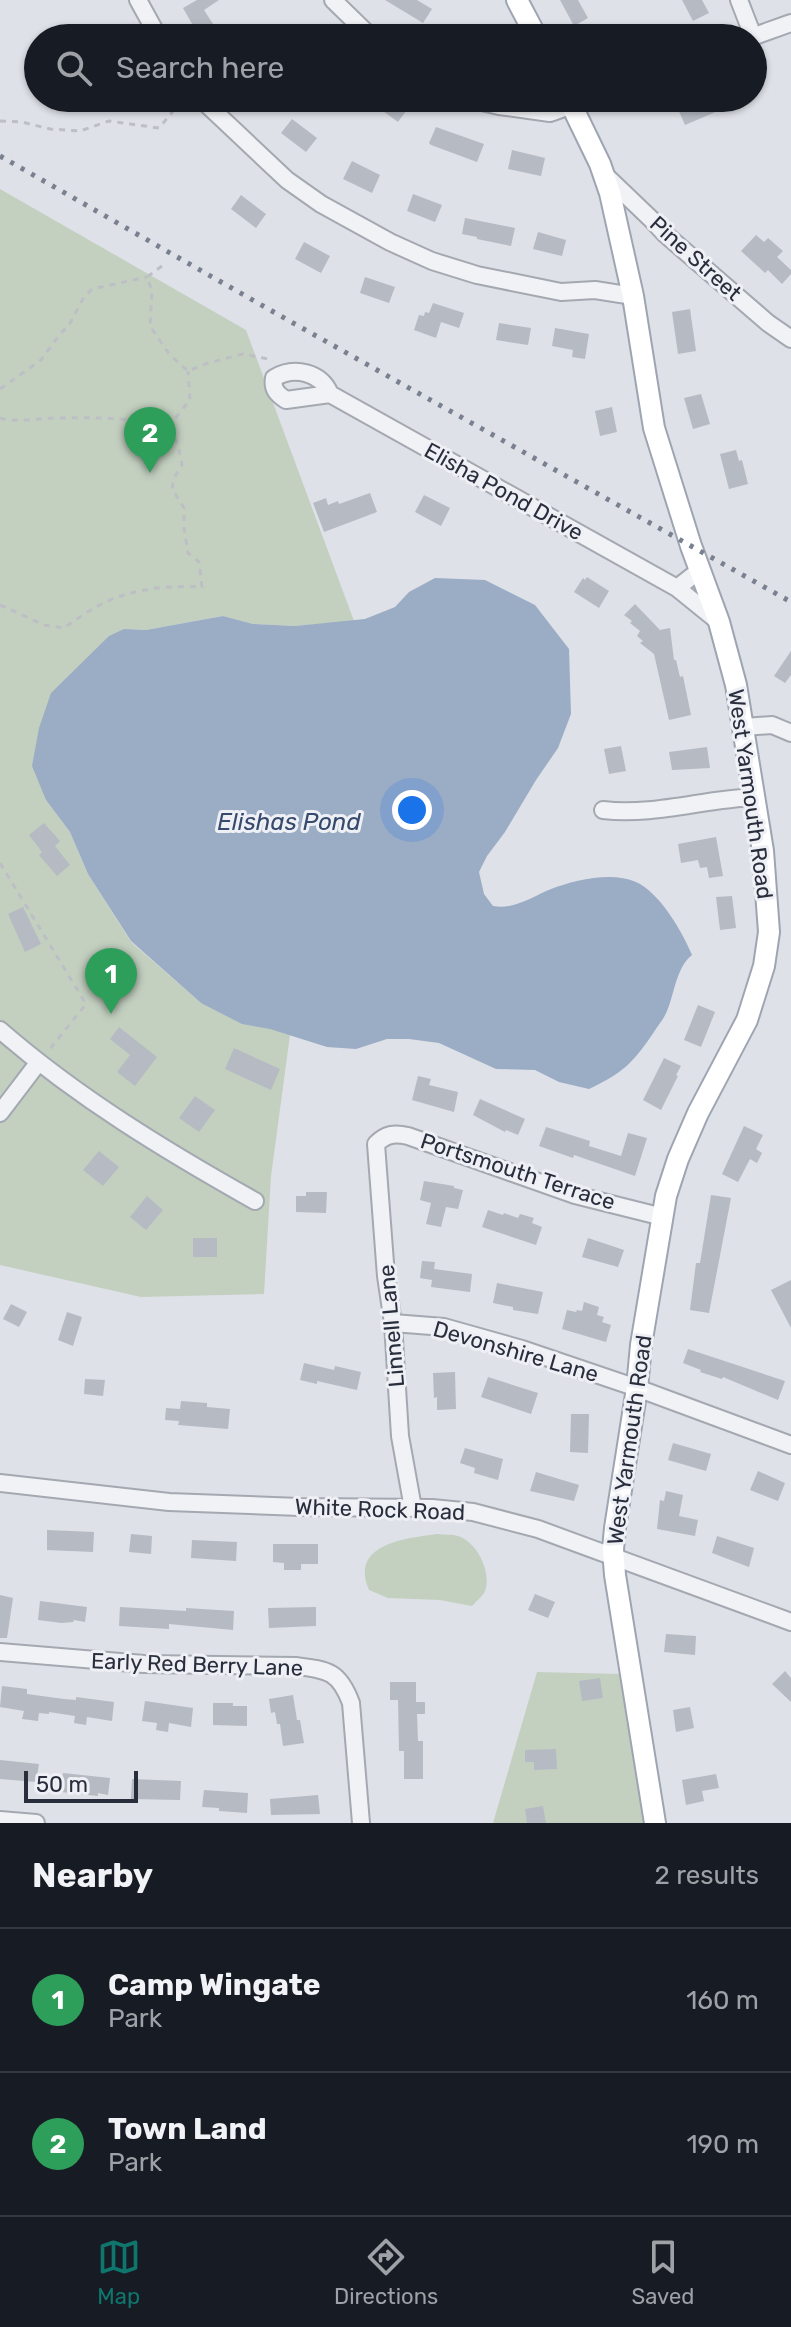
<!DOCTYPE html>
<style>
:root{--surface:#171b24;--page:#20242c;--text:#f1f3f6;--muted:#9ea1a6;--line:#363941;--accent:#0f766e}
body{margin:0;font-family:Rubik,sans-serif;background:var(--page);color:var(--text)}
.scale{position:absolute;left:24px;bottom:20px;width:114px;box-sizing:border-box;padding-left:8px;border:4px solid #292e3d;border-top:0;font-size:22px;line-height:28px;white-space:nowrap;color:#292e3d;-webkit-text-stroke:6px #eef0f5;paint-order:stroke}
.you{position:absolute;left:412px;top:810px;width:28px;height:28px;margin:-20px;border:6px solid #fff;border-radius:50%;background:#1a73e8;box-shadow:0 0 0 12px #1a73e833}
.badge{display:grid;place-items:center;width:52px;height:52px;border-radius:50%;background:var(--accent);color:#fff;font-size:26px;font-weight:700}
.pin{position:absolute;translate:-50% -66px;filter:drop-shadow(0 2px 4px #0008)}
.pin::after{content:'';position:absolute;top:42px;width:28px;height:24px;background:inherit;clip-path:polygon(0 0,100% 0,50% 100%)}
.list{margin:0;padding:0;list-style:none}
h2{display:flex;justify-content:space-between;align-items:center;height:104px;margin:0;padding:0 32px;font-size:34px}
h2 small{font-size:26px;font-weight:400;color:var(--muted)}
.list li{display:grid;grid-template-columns:52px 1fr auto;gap:24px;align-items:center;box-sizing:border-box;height:144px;padding:0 32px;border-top:2px solid var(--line)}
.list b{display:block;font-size:30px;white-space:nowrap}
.list p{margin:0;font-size:26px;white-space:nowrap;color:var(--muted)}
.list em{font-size:26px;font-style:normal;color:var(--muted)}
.icon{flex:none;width:44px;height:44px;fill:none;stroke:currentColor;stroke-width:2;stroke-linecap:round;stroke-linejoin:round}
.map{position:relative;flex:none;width:791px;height:1823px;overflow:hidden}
.search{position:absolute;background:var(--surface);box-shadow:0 2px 6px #0004;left:24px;right:24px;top:24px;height:88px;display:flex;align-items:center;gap:20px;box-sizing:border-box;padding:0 28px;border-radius:44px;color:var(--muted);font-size:30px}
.sheet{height:392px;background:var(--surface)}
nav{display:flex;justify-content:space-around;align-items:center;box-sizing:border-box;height:112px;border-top:2px solid var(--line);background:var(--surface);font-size:22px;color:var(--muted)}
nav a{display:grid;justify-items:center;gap:4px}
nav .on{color:var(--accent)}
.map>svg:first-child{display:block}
</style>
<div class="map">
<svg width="791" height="1823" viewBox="0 0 791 1823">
<rect width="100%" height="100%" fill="#dee1e7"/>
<!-- green -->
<path fill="#c3d0c0" d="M0,189L246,330L354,621L295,626L253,624L223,616L146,630L124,629L46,800L70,832L88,874L131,942L201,1003L290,1035L271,1176L264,1294L141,1297L0,1265Z
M438,1534C444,1535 452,1534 458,1536C477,1542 492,1572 485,1591C483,1596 476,1601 472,1606L440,1600L388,1598L369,1590C349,1544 406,1538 438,1534Z
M537,1672L620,1674L645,1823H493Z"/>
<!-- water -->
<path fill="#9bacc5" d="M435,578L485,580L535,605L569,649L571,714L558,748L536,780L505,832L487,856L479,872L484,894L493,906C513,910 532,897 551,889C574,880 612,871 636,882C660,893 682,931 692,955C676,968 675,992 667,1011C664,1019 658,1025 654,1032C632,1064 624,1072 589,1089L559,1082L535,1070L496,1069L439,1043L409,1039H387L356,1049L327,1047L270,1029L242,1024L201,1003L131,941L88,874L70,832L46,800L32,766L39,728L51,693L109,636L124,629L146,630L223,616L253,624L295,626L365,619L395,607L409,592Z"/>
<!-- building -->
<path fill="#b6bac3" d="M197,0H219L204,10L215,27L199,36L183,8Z
M385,0H417L432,9L423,23Z
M560,0H578L588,18L574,26Z
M682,0H702L709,13L693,21Z
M365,98H397L409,107L398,122Z
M704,98H720L725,108L685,125L678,109Z
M292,119L317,138L306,152L281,133Z
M436,127L484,144L477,162L431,145L429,143Z
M512,150L545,158L541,176L508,169Z
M352,161L380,175L372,193L343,179Z
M413,194L442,205L435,222L407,211Z
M241,195L266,214L256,228L231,209Z
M465,218L515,228L511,246L477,239V237L462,234Z
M538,232L566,240L562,256L533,249Z
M756,235L764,242L768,238L783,251L777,257L791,270V274L782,284L768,270L765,273L741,251Z
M304,242L330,256L321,273L295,259Z
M365,277L395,287L389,303L360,293Z
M433,303L464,313L459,328L441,322L436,338L414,330L419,315L424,316L425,312L429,313Z
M690,309L696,351L678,354L672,312Z
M499,323L531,328L528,345L496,340Z
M555,328L589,334L585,359L572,357L573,350L552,346Z
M701,394L710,424L693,429L684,398Z
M612,407L617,432L600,436L595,411Z
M736,450L739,461L742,460L748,484L729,489L720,454Z
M370,493L377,512L324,532L313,503L326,498L328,505L338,501L339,504Z
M424,495L450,508L441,526L415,512Z
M587,577L609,591L599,608L574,592L583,578L585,580Z
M635,604L660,630L670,628L674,660H676L680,677L683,676L691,715L669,720L654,654L640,643L643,641L637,636L640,631L630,623L632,621L624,615Z
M791,651V675L785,683L774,676Z
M621,746L626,771L609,774L604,749Z
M707,747L710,768L672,770L669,752Z
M44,823L60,841L55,846L70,865L57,876L39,855L42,852L29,835Z
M716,837L723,876L709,878L707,867L700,868L698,860L681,863L678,844Z
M732,896L736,928L720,930L716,897Z
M23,907L41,944L25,952L8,914Z
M698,1005L715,1012L701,1047L684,1040Z
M119,1027L157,1057L135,1086L117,1072L130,1055L110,1039Z
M234,1048L280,1069L271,1090L225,1069Z
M664,1058L681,1066L676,1075L678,1076L661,1110L643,1100Z
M418,1076L431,1079L429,1085L458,1092L454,1112L412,1100Z
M195,1096L215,1110L199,1132L179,1118Z
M480,1099L525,1119L518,1135L506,1130L505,1132L473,1115Z
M744,1126L763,1135L756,1149L762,1153L757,1163L750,1159L738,1182L722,1174Z
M546,1127L590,1141L589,1146L621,1156L628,1133L647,1138L635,1176L574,1155L573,1158L539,1146Z
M99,1151L119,1167L103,1186L83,1170Z
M424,1181L454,1186V1188L463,1190L458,1209L446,1207L441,1227L426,1224L431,1203L420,1200Z
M306,1192H327L326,1213L296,1212V1196H306Z
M711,1195L731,1198L709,1313L690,1310L696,1263H700Z
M147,1196L163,1210L146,1230L130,1217Z
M488,1210L503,1215L504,1213L518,1218L520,1214L534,1218L532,1223L542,1227L536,1245L482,1227Z
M193,1238H217V1257H193Z
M588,1238L624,1250L618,1267L582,1257Z
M422,1261L435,1262L434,1269L472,1274L470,1292L431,1287L432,1280L420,1278Z
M791,1280V1328L771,1290Z
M497,1283L543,1292L538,1314L513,1310V1307L493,1303Z
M584,1302L599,1307L597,1315L604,1317L602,1322L611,1325L606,1342L562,1329L567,1310L576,1312L577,1310L582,1311Z
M11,1304L27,1312L19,1327L3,1319Z
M67,1312L82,1317L73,1346L58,1340Z
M688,1349L785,1381L778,1400L723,1377L722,1379L700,1372L701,1370L683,1363Z
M304,1363L334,1370L335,1366L361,1372L357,1390L317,1381V1384L300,1380Z
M455,1372L456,1409L437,1410V1397L434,1398L433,1373Z
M488,1377L538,1393L531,1414L481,1397Z
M85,1379L105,1380L103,1396L84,1394Z
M181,1401L207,1403V1407L230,1409L228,1429L178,1425L179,1421L165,1420L166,1408L180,1409Z
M571,1414H589L588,1453L570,1452Z
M673,1443L711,1454L706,1471L668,1460Z
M465,1448L503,1459L498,1480L474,1473L475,1468L460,1463Z
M758,1471L785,1483L778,1501L750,1490Z
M536,1472L579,1485L574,1501L530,1491Z
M666,1491L683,1495L679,1516L698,1520L695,1536L657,1529L660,1500L664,1501Z
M47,1530L94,1532L93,1552L47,1550Z
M131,1534L152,1536L151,1554L129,1552Z
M717,1536L754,1548L749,1567L712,1553Z
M192,1540L237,1542L236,1561L191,1558Z
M273,1544H318V1564H301V1570H284V1563L273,1562Z
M535,1594L555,1602L548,1618L528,1610Z
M0,1595L13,1598L7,1638H0Z
M40,1601L87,1607L85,1622L74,1620L73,1622L62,1623L38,1620Z
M120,1607L186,1611V1608L234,1611L233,1630L169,1624V1629L119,1626Z
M316,1607V1626L269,1628L268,1608Z
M666,1634L696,1636L695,1655L664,1652Z
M785,1671L791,1678V1702L772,1684Z
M600,1678L603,1698L582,1701L579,1681Z
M390,1682H416V1702H425V1714H417L418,1741H423V1779H404V1751H399L398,1700H390Z
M2,1686L27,1689V1694L64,1699L76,1700V1697L114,1702L112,1721L87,1717L86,1725L74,1723L75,1716L49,1712V1714L39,1713L38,1721L22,1719L24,1711L0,1707Z
M293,1695L297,1720H300L304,1743L283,1746L280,1724H277L275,1712L271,1713L269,1699Z
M145,1701L193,1708L191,1727L169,1723L168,1732L156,1730L157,1723L142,1721Z
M213,1703H233V1706H247V1726L213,1725Z
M690,1707L694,1728L676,1732L673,1710Z
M556,1749L557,1769L534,1770V1762H525V1750Z
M0,1760L39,1764L36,1782L0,1779Z
M63,1773L110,1778L108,1795L98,1793V1796L61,1792Z
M716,1774L719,1788L702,1791L704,1801L686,1805L682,1780Z
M132,1779L181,1781L180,1800L131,1799Z
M204,1790L248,1793L247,1813L219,1811V1808L202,1807Z
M318,1795L320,1814L271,1815L270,1799Z
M543,1806L546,1823H527L525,1809Z"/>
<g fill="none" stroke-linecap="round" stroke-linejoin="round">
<!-- minor casing -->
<g stroke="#a4a8b1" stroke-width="20">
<path id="minor" d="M138,0L159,38
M333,0L372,38
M739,0L753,36
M749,38L791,23
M200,98L287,180L321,204L390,242L432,261L477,275L561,292L595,290L633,296
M465,98L499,106L550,113L592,98
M604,174L651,219L665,234L768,323L791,339
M330,394C321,372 294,366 274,378C272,389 277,394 286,400L330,394L677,588L700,570
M677,588L719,622
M744,727L772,725L791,733
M603,810C653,816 704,799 755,797
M0,1030C77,1097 166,1151 255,1201
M0,1113L38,1063
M393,1323L444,1327L522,1349L637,1388L791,1445
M0,1483L169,1502L300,1507L432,1508L473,1512L538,1529L791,1622
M413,1508L400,1436L393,1323L386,1276L376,1144C386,1134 394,1133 408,1136L575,1195L663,1217
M0,1652L144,1664L296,1666C328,1670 339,1671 351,1703L361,1823
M0,1820L36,1823"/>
</g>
<!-- major casing -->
<g stroke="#9ea5b2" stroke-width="24">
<path id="major" d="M517,0L537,38
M568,98L600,164L610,193L633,296L654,428L691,546L719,622L736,685L763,851L769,932L764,966L747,1020L698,1113L678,1159L666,1196L641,1345L637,1388L615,1528L613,1549L615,1575L655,1823"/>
</g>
<!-- path -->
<path stroke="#bdbfc5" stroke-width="3" stroke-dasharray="6 6" stroke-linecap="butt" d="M0,121L22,122L50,129L80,131L109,121L159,128L178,105L186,100
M162,266L147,277L152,291L150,326L169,354L188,371L208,363L243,354L273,360
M0,389L41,360L60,334L69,325L84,297L92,289L147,277
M0,418C18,423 38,418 56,418C95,417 132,418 169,426L190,400L188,371
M0,605L44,625L64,628C74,621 85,613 96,607C127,589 167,585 202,587L199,562L188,553L184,528V508L172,489L174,478L182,465L178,445L169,426
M0,863L86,1004L49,1050"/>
<!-- minor -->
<use href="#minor" stroke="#f1f2f5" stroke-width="16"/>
<!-- major -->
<use href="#major" stroke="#fff" stroke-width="20"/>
<!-- rail -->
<path stroke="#79808f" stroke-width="5" stroke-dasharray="4 8" stroke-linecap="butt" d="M0,156L286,319L791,602"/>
</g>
<g text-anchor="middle" stroke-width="6" stroke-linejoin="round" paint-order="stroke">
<!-- street labels -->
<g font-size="22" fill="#292e3d" stroke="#eef0f5">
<text transform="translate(696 258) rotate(42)" y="8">Pine Street</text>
<text transform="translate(504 491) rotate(29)" y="8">Elisha Pond Drive</text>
<text transform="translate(751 794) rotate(82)" y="8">West Yarmouth Road</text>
<text transform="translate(518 1171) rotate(18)" y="8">Portsmouth Terrace</text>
<text transform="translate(391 1326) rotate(-95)" y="8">Linnell Lane</text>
<text transform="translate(516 1351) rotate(16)" y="8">Devonshire Lane</text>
<text transform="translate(629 1440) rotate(-82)" y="8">West Yarmouth Road</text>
<text transform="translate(380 1509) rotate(2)" y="8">White Rock Road</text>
<text transform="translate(197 1664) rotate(2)" y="8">Early Red Berry Lane</text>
</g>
<!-- water labels -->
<g font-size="24" font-style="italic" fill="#364a6d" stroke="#eef0f5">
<text x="289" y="830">Elishas Pond</text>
</g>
</g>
</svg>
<div class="scale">50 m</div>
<div class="you"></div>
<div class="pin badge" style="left:111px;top:1014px;background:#2e9e5b">1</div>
<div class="pin badge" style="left:150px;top:473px;background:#2e9e5b">2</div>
<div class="search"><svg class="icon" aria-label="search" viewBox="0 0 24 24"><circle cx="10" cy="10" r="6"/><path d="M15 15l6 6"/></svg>Search here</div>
</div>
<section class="sheet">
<h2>Nearby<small>2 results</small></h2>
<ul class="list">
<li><span class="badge" style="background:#2e9e5b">1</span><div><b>Camp Wingate</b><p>Park</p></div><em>160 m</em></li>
<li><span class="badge" style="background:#2e9e5b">2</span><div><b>Town Land</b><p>Park</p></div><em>190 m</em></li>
</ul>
</section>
<nav>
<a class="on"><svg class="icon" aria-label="map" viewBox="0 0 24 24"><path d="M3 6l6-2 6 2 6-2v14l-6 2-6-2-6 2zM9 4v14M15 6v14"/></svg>Map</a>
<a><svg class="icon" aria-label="directions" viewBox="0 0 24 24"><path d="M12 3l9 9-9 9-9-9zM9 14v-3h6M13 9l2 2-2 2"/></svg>Directions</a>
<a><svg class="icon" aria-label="saved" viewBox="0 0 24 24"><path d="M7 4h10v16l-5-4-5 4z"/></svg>Saved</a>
</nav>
